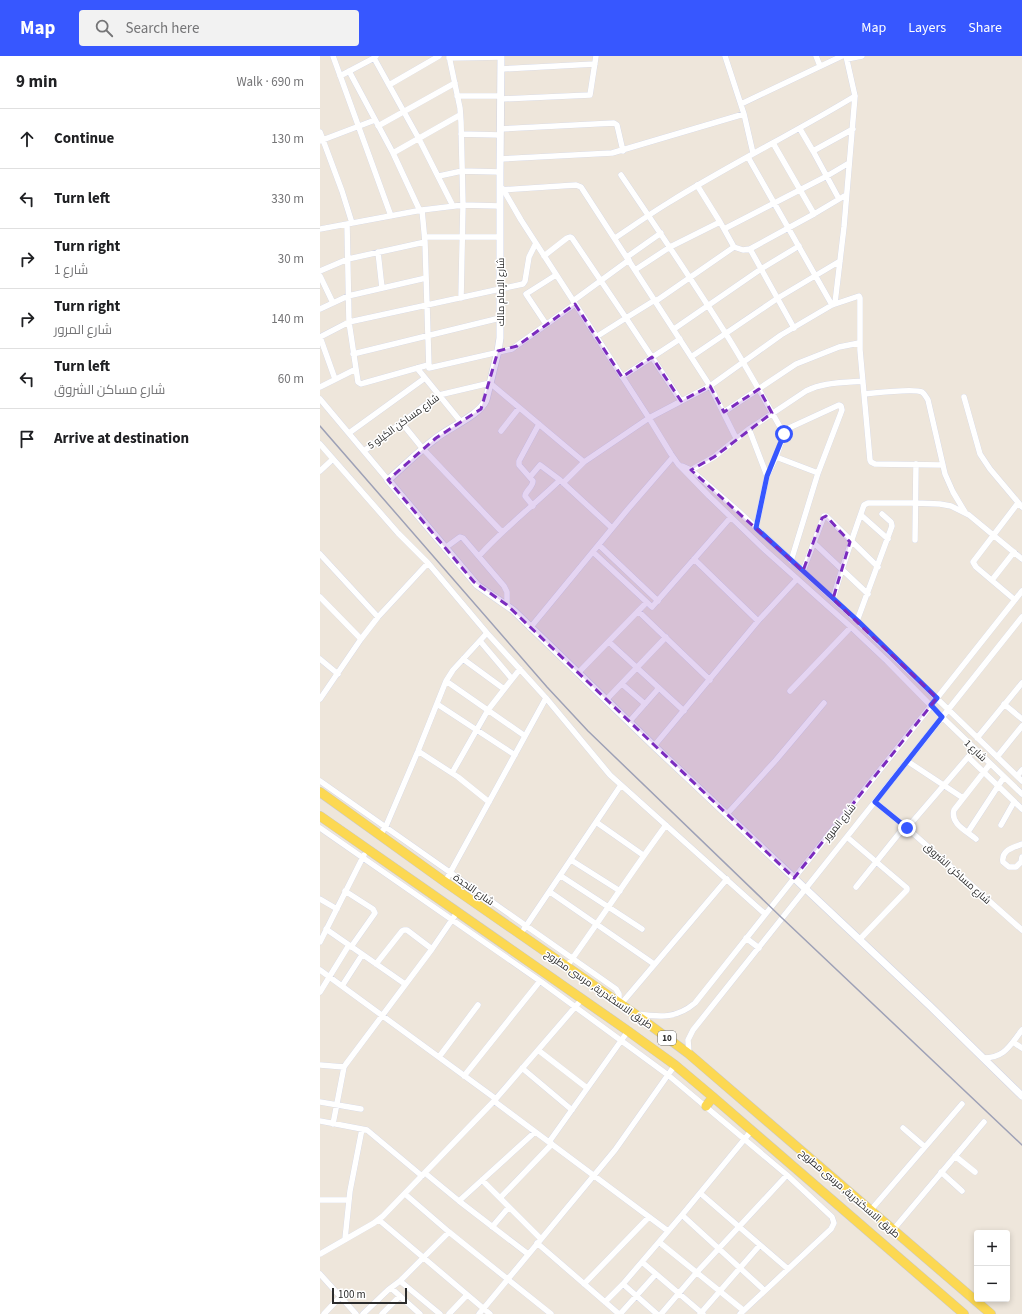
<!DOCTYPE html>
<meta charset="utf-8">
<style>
:root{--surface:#fff;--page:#f2f2f2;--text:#202124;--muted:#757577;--line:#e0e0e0;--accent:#3757ff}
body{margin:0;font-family:"Source Sans 3",Cairo,sans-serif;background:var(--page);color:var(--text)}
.controls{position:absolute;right:12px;bottom:12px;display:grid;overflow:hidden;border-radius:4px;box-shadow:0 2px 6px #0003}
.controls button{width:36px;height:36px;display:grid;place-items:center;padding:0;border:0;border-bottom:1px solid var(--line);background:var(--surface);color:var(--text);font:20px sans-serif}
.scale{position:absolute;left:12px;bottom:10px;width:75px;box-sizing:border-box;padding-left:4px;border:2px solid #2b2b2b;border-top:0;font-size:11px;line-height:14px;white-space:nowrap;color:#2b2b2b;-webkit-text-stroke:3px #fff;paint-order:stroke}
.stop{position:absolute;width:12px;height:12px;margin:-9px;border:3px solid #3757ff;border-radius:50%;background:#fff}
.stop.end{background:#3757ff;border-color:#fff;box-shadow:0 1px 4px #0008}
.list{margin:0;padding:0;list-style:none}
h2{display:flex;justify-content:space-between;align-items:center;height:52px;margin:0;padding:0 16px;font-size:17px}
h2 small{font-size:13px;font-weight:400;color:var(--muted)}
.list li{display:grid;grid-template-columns:26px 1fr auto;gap:12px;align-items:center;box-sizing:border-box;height:60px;padding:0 16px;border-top:1px solid var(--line)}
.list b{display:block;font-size:15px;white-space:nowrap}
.list p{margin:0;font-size:13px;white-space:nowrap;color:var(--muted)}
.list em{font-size:13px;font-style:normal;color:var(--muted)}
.icon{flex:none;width:22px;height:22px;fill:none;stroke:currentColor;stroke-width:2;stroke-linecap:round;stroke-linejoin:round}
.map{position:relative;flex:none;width:702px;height:1258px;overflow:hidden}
header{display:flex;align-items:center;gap:24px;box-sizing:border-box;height:56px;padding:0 20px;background:var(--accent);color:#fff}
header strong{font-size:19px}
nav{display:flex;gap:22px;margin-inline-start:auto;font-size:14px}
.search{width:280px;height:36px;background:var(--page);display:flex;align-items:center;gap:10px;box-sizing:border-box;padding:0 14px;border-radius:4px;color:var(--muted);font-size:15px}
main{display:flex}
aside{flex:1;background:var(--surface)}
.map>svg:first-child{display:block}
</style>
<header>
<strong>Map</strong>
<div class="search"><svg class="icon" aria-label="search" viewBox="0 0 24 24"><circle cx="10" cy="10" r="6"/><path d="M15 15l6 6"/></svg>Search here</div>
<nav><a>Map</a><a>Layers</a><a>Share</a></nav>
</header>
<main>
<aside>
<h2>9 min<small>Walk · 690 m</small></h2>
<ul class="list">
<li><svg class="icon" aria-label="ahead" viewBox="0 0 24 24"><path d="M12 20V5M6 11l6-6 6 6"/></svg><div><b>Continue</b></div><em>130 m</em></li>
<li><svg class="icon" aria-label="left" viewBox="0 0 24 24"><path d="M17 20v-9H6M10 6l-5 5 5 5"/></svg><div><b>Turn left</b></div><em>330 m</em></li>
<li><svg class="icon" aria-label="right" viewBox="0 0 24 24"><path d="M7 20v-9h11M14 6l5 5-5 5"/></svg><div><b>Turn right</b><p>شارع 1</p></div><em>30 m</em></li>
<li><svg class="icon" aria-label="right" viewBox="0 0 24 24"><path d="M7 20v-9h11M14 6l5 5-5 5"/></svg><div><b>Turn right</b><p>شارع المرور</p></div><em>140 m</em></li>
<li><svg class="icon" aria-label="left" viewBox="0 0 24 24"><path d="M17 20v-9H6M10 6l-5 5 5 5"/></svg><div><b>Turn left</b><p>شارع مساكن الشروق</p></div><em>60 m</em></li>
<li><svg class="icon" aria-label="arrive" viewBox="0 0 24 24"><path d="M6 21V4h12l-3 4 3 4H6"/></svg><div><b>Arrive at destination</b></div></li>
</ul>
</aside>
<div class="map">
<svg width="702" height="1258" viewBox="0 0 702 1258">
<rect width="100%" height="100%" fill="#eee6db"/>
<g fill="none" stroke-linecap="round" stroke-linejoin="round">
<!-- minor casing -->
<g stroke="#d0d4e5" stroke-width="6">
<path id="minor" d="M13,0L71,160
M56,0L54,2L99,83L133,150
M129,0L140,52L141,66L143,149L141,242
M405,0L424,58
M496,0L500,10
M129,2L181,1
M527,3L542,0
M181,13L275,8
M29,15L73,97L100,155
M20,20L54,2
M69,29L119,0
M137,40H181
M181,43L270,39L276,0
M421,48L522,0
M58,70L135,27
M180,73L294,67L297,69L303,95
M480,73L493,95
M0,76L22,135L32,167
M141,78L180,79
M0,85L55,64
M453,87L494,158
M73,97L140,59
M428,101L512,249
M180,103L292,97L424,58L433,97
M301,119C337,172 372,224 406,278C426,310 445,344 464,378
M119,120L142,115L180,116
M377,129L400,166
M183,133L201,164L329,362L351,398L358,408L389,440L445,494L531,571L567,605L622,661L702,738
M180,134L256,129L261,131L390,330L416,382
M519,143L493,95L533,73
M102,154L105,186L109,312L192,293L255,248
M27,168L29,266L38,326L41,328L44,327L108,309
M0,173L102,154L143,149L180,150
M404,173L414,191L423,194L430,193L494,158L526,139
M105,181H180
M295,182C313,170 330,158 348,147C409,109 474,77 535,40
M430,193L474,272
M58,196L62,232
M224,200L247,182L250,181L252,182L306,262L276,281
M307,201L341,177
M315,214L350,191L400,166L404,173L507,120L529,107
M0,215L28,203L105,186
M0,220L13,247
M335,244L306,262L361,345
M253,245L309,204
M336,245L414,191
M515,247L524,171L535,40L526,0
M0,253L28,240L106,222
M226,268L206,238L236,219
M354,273L441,213L479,190
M0,281L29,266L203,228L205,225L209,201L216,187
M0,281L15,323
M33,298L180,262
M371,301L458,242L520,205
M97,312L141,366
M302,321L360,283
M0,331L36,313
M544,338C555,337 594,332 602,336C605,338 606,341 608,344L625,418L633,436L645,456
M644,341L660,398L670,413L702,451
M0,343L68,424
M404,356L476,308L519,291L539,287
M81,366L103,393L182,476
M181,375L199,352
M29,377L105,322
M0,388L78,477L108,507L167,577L226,642L290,719L445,858
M44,395L119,339L170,327L264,406L329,362L390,330L461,279L512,249L539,240L540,242V294L550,404L551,406L555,408L623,409
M362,410L371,414L417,454L537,565L702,725
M371,414L394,401L429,373
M0,415L13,403
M447,420L456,401
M210,421L220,409L240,424
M243,427L264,406
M213,450L205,440C206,434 213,431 213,425L199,409V405L219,368
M541,459L568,483
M436,472L447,420L429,373L486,335C504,326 523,327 543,325
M595,484L596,408
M494,487L548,538
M279,489L338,545
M125,492L140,481L143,482L184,530L187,536V549
M273,496L332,551L411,461
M0,498L58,561
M159,500C184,472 213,450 240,424L292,472
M374,503L438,565
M471,505L498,417L522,354L521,350L519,349L469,372L464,378L456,401L498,417
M483,515L504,460H506L558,511
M672,524L694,496
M0,541L41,583
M513,543C522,511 533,480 544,449L548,447H596L620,448L631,450L649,459L702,503
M695,544L656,511L653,506L698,447
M318,555L390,624
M537,565L572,470L571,466L562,458
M210,572L308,453L353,401
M160,585L192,623
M289,586L364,655
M0,603L18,618
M143,603L184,633
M258,617L326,547
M126,625L205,680
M302,628L325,648
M470,635L531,571
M0,643L41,583L58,561L108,507
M286,644L346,581
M117,648L195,699
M684,648L702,663
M309,666L339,632
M657,682L702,627
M334,690L438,565L477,523
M98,695L138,721L169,746
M648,701L702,753
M677,701L702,670
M587,705L643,742
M132,717L168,654L200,613
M697,720L702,714
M0,725L296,933L299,938V946
M555,746L587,772L702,874
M407,758L456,704L504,647
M276,766L323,799
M681,769L694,746
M0,772L220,925L348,1019L467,1119L512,1161L514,1167L511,1173L420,1258
M587,772L655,693
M648,776L684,721
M60,779L66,770L98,695L126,625L133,614L167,577
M527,781L587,832V834L540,883
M656,783C647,775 630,768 634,754L670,708
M702,788C693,792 681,794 683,806L689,811H696L701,806L702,801
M251,804L300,835
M241,820L322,873
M125,826L226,642
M536,831L585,770
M25,835L53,853L55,857L31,891
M230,836L334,908
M0,843L17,853
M6,873L85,928
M204,873L301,729
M426,882L439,892
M0,886L44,799
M56,908L82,875L84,874H87L112,893
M247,910C281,863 312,815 346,769
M0,914L176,1043
M22,930L42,899
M0,936L29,889
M301,948L407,823
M317,958C340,961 356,963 375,947L702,535
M693,986L702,992
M218,994L267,1032
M369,998L368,984L373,974L702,561
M119,1001L158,949
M663,1002C685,1002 690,989 702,974
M0,1009L24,1011
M202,1012L252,1054
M144,1020L220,925
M174,1045L348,1175
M0,1046L41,1053
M0,1065L47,1074L102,1120
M13,1068L24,1011L26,1008L112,893L138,855
M583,1072L605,1091
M229,1086L308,975
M635,1100L655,1116
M621,1116L642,1135
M105,1117L139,1145L208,1198
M162,1124L221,1183
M380,1137L468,1213
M85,1138L129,1176L231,1258
M180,1142L232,1088
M0,1144H29
M139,1145L215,1076
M550,1155L642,1048
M362,1159L444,1234
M59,1164L170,1258
M172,1171L189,1151
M573,1174L664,1066
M25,1183L30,1135L42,1073
M339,1186L423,1254
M217,1187L299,1258
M0,1198L54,1167L63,1160L174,1045L262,943
M322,1206L383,1258
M0,1218L36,1258
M80,1225L120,1258
M264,1228L329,1161
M303,1228L337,1258
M71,1232L100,1258
M285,1246L303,1228L362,1159L432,1074
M4,1258L20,1241
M43,1258L68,1234L80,1225L129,1176
M62,1258L80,1240
M129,1258L147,1239
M159,1258L295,1094L355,1009
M300,1258L336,1218
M341,1258L377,1216L467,1119
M380,1258L440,1189"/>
</g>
<!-- tertiary casing -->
<g stroke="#d0d4e5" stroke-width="8">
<path id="tertiary" d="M181,0L180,116V282L178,295L166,344C159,360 129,371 115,383C99,395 84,410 68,424L157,529L193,554L334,690L610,950L702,1040"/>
</g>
<!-- primary casing -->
<g stroke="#c8c8c8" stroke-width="10">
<path id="primary" d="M0,736L125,826L315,958L369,998L671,1258
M0,760L308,975L355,1009L393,1041L644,1258
M386,1050L393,1041"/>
</g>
<!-- minor -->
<use href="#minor" stroke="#fff" stroke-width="5.5"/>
<!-- tertiary -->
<use href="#tertiary" stroke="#fff" stroke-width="7"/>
<!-- primary -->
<use href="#primary" stroke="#fcd852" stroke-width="9"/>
<!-- rail -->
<path stroke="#9ea1b6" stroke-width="1.5" d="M0,370L227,631L268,675L462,862L702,1089"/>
</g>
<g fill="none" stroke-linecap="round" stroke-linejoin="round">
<!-- route -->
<path stroke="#3757ff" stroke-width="5" d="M464,378L447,420L436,472L538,565L617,642L611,649L622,661L555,746L587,772"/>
</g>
<!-- marked area -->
<path fill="#7b2cbf" fill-opacity="0.2" stroke="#7b2cbf" stroke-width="3" stroke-dasharray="8 5" stroke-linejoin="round" d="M255,248L302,321L332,301L361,345L390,330L404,356L439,333L452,357L394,401L371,414L483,515L502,462L506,460L530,486L513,543L617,642L474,822L187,549L154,526L68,424L116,382L161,353L178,295L197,290Z"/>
<g text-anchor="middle" stroke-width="3" stroke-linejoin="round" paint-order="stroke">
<!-- shield labels -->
<rect fill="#fff" stroke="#6b6b6b" stroke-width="1" x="338" y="975" width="18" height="14" rx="3"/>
<g font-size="9" font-weight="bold" fill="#2b2b2b">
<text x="347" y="985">10</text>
</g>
<!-- street labels -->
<g font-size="10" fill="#2b2b2b" stroke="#fff">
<text transform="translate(180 236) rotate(-90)" y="4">شارع الإمام مالك</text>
<text transform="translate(83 365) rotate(-36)" y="4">شارع مساكن الكيلو 5</text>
<text transform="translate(656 694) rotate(44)" y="4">شارع 1</text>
<text transform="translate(519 766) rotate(-51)" y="4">شارع المرور</text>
<text transform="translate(638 817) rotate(42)" y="4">شارع مساكن الشروق</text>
<text transform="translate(154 833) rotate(35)" y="4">شارع النجدة</text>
<text transform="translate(279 933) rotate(35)" y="4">طريق الاسكندرية, مرسى مطروح</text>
<text transform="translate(530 1137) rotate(41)" y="4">طريق الاسكندرية, مرسى مطروح</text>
</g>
</g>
</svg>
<div class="controls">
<button>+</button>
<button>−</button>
</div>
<div class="scale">100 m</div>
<div class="stop" style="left:464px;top:378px"></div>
<div class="stop end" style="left:587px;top:772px"></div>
</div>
</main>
